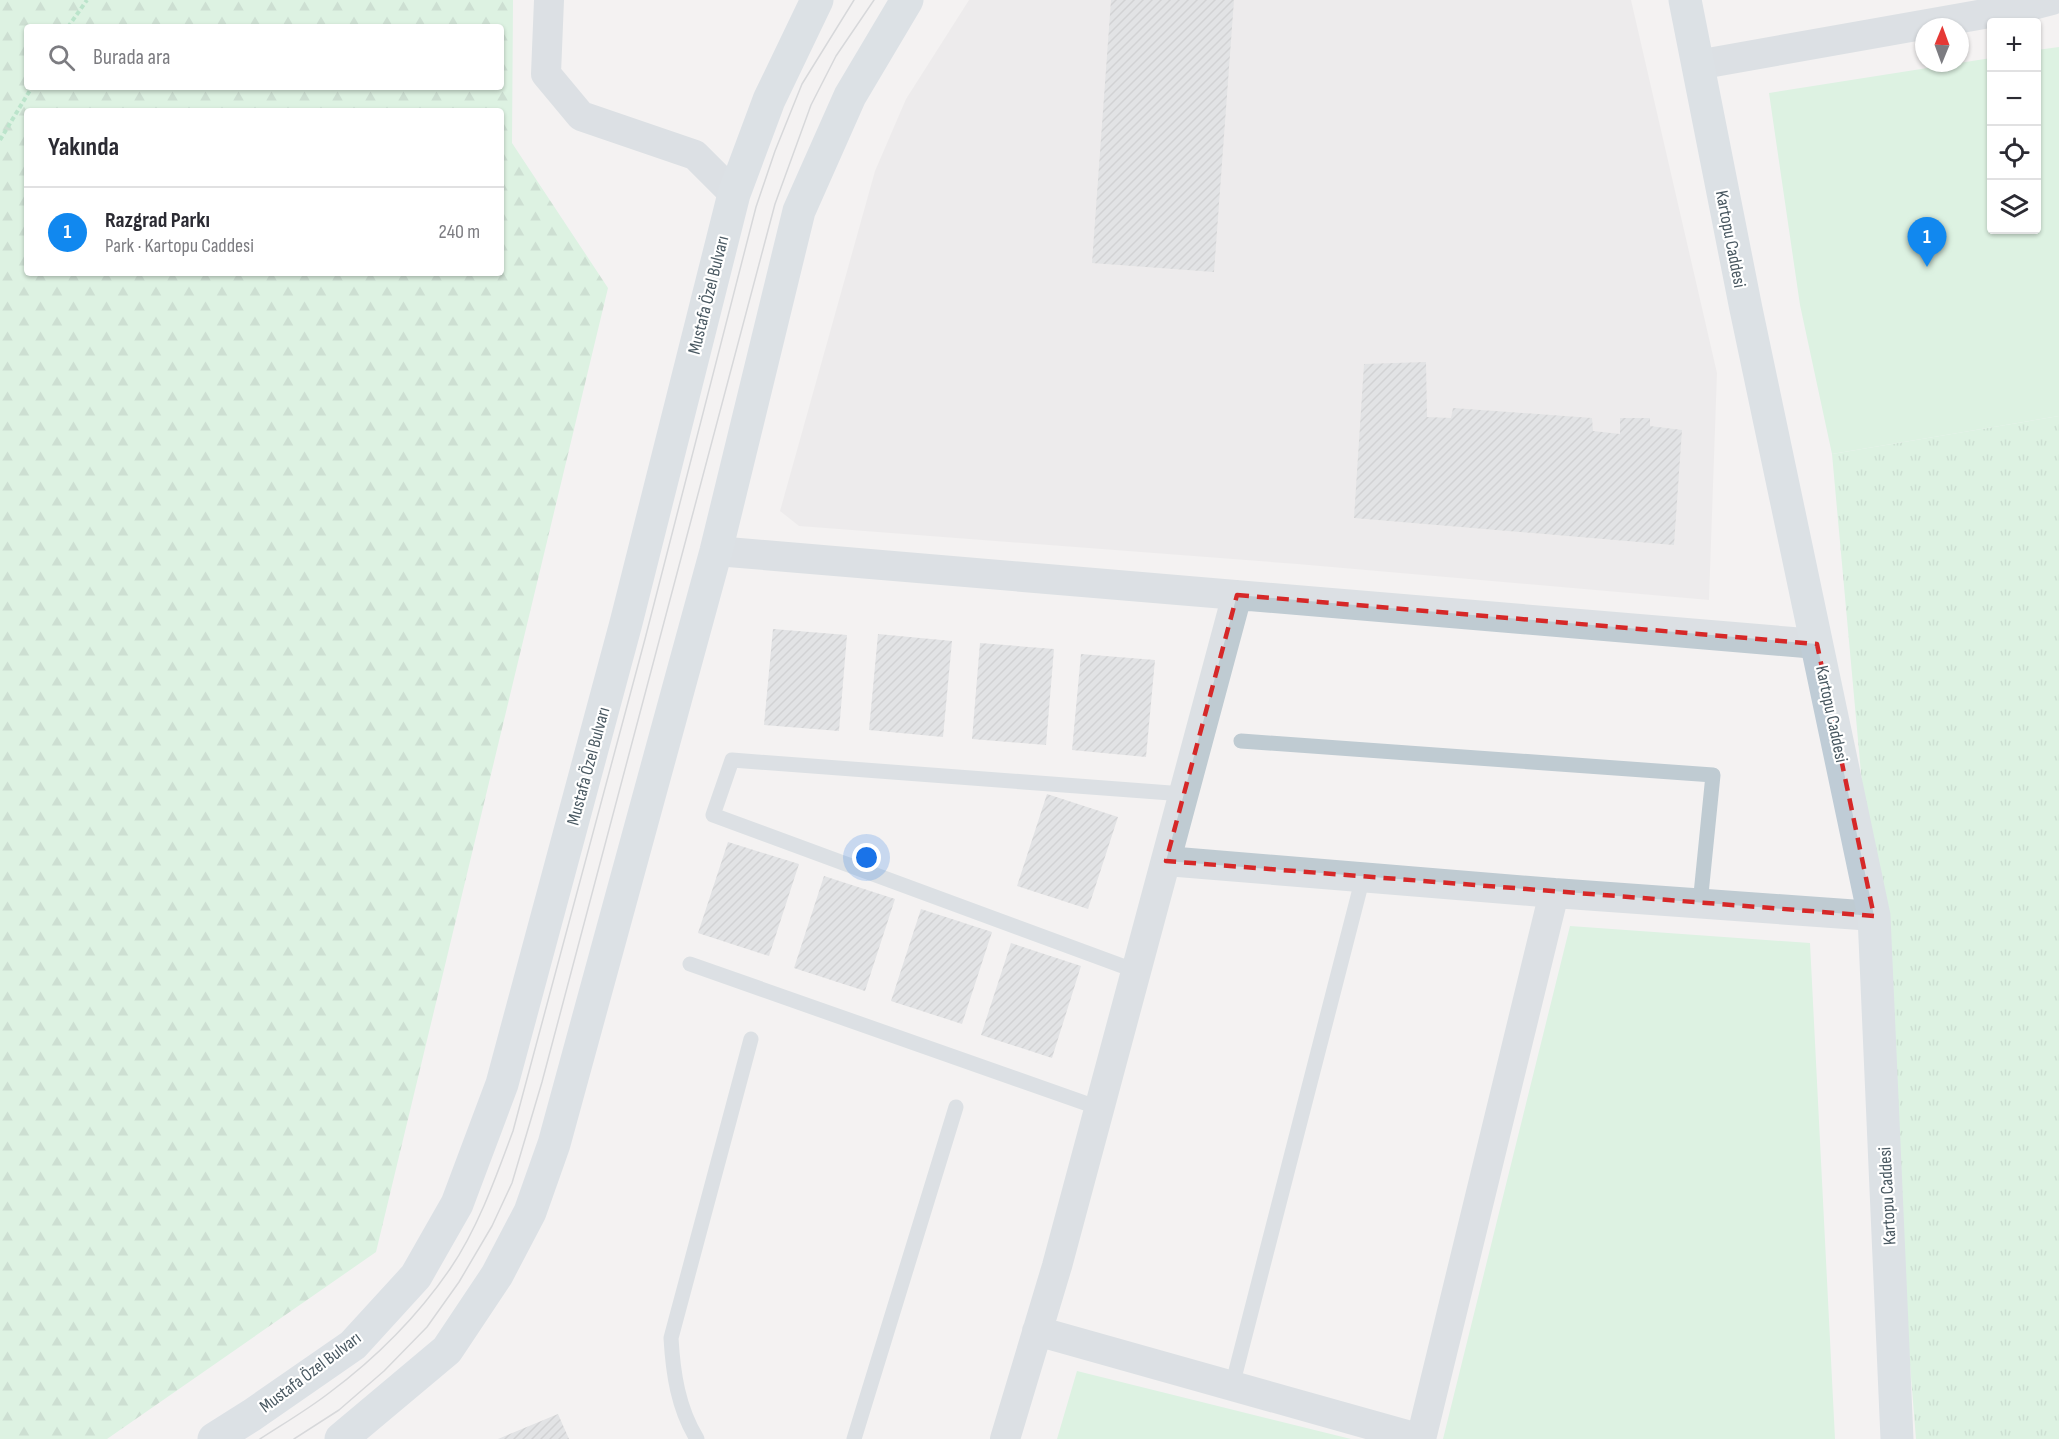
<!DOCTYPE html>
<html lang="tr">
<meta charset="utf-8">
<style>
:root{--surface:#fff;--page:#f2f2f3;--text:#2b2b33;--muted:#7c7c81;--line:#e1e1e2;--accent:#1188ef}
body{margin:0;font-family:"Sofia Sans Condensed",sans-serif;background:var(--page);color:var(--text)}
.controls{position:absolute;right:18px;top:18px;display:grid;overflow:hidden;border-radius:6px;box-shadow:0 2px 4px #0004}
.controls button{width:54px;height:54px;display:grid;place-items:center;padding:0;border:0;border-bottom:2px solid var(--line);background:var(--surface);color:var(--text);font:30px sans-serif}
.compass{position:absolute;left:1915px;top:18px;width:54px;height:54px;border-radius:50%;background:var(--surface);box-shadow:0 2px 4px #0004;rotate:1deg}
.you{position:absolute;left:867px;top:858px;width:21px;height:21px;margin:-15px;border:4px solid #fff;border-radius:50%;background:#1a73e8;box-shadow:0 0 0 9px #1a73e833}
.badge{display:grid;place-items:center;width:39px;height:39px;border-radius:50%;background:var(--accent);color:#fff;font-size:20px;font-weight:700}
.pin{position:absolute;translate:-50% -50px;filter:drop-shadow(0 2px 3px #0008)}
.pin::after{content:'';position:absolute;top:32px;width:21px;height:18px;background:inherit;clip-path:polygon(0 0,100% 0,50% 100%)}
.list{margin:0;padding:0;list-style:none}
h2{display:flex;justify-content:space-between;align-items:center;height:78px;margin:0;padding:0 24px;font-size:26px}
h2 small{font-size:20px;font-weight:400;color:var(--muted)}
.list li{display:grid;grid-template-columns:39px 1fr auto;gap:18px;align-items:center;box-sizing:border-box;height:90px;padding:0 24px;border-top:2px solid var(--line)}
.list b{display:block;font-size:22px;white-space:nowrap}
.list p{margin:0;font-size:20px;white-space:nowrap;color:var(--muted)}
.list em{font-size:20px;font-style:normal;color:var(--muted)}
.icon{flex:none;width:33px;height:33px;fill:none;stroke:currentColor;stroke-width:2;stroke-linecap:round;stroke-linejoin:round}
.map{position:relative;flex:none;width:2059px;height:1439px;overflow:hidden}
.search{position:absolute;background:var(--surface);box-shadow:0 2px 4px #0004;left:24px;top:24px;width:480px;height:66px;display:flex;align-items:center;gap:15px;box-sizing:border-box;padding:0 21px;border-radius:6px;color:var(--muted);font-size:22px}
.panel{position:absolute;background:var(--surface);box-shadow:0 2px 4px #0004;left:24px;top:108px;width:480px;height:168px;border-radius:6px}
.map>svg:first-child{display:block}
</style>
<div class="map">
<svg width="2059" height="1439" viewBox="0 0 2059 1439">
<defs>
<pattern id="grass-tufts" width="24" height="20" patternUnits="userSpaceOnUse" patternTransform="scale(1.5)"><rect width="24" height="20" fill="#c0f2cf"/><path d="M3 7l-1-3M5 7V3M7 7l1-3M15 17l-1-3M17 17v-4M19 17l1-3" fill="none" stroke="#9ec7ab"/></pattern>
<pattern id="forest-firs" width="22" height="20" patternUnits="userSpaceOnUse" patternTransform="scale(1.5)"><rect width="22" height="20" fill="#c0f2cf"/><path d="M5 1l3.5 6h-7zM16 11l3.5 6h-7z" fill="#9ec7ab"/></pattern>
<pattern id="building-hatch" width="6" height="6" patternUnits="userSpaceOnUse" patternTransform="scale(1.5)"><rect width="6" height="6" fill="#ccd0d4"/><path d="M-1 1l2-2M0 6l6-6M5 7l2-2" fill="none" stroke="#a8acaf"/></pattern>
</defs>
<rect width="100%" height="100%" fill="#f4f2f2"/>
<!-- education -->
<path fill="#e5e3e4" d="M969,0H1631L1717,373L1709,600L1297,564L799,526L780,511L875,171L906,99Z"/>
<!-- grass -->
<path fill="url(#grass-tufts)" d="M2059,416V1439H1916L1874,916L1832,454Z"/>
<!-- forest -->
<path fill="url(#forest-firs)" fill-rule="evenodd" d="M0,0H513L512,143L608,288L376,1252L107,1439H0ZM27,27H501V87H27ZM27,111H501V273H27Z"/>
<!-- green -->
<path fill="#c0f2cf" d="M2059,47V416L1832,454L1800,305L1769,93L1991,58L1992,230H2036L2037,50Z
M1570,926L1810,943L1835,1439H1443Z
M1077,1371L1351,1439H1057Z"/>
<!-- building -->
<path fill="url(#building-hatch)" d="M1111,0H1234L1214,272L1092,263Z
M1426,362L1427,417L1451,418L1453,408L1592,418L1593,431L1620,434V418H1650V426L1682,430L1674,545L1354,518L1364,364Z
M773,629L847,635L839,731L764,725Z
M878,634L952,641L943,737L869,730Z
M980,643L1054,649L1046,745L972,739Z
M1081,654L1155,660L1146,757L1072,750Z
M1047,794L1118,817L1088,909L1017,886Z
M728,842L799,864L769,956L698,933Z
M824,876L895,899L865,991L794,968Z
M921,909L992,932L962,1024L891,1001Z
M1011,943L1081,966L1052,1058L981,1035Z
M558,1414L569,1439H498Z"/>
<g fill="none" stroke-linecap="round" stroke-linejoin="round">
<!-- path -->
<path stroke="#76d39c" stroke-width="4" stroke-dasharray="4.5 3" stroke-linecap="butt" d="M68,27L87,0
M0,140L32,87"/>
<!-- lane -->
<path stroke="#bfcbd2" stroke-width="15" d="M1241,741L1713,775L1700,904
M690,964L1099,1108
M1136,971L713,815L732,760L1184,794
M1232,1386L1363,877
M697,1439C678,1408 673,1373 671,1338L751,1039
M854,1439L956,1107"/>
<!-- street -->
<path stroke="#bfcbd2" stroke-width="30" d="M549,0L546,74L581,116L695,155L734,194
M1697,65L2029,6L2052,0
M716,551L1817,644
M1554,893L1874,916
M1037,1331L1421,1439L1554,893L1166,861
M1005,1439L1057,1266L1237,595"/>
<!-- secondary -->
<path stroke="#bfccd6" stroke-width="33" d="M1685,0L1746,309L1874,916L1897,1439
M214,1439L252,1415L353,1345L416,1276L457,1204L502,1084L626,623L734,194L769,100L817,0
M341,1439L447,1350L497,1275L530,1212L554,1144L716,551L799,211L850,96L907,0"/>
<!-- tram -->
<path stroke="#b4b8bd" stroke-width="1.5" d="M260,1439C283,1424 307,1410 329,1393C376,1358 417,1317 450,1269C478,1228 496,1177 513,1131L645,639L756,207L775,151L802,84L854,0
M294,1439L339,1410L384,1371L427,1327L459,1282L492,1226L512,1183L542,1082L775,204L811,105L836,56L874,0"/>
</g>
<!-- marked area -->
<path d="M0 0H2059V1439H0ZM1237,595L1817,644L1874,916L1166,861Z" fill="#f4f2f2" fill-opacity=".55" fill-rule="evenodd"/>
<path fill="none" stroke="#d62828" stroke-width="4.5" stroke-dasharray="12 8" stroke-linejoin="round" d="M1237,595L1817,644L1874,916L1166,861Z"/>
<g text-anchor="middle" stroke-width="4.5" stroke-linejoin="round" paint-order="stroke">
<!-- street labels -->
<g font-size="18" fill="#495861" stroke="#fff">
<text transform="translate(1731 239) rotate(79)" y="6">Kartopu Caddesi</text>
<text transform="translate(708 295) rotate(-76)" y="6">Mustafa Özel Bulvarı</text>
<text transform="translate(1832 714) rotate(78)" y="6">Kartopu Caddesi</text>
<text transform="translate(588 766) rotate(-75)" y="6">Mustafa Özel Bulvarı</text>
<text transform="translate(1887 1196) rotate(-93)" y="6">Kartopu Caddesi</text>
<text transform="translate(310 1372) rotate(-37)" y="6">Mustafa Özel Bulvarı</text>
</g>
</g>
</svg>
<div class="controls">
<button>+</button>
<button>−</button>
<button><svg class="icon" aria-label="locate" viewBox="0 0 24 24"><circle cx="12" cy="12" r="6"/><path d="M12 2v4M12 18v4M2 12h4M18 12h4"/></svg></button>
<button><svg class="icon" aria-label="layers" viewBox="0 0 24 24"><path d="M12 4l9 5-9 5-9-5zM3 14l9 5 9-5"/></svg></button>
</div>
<svg class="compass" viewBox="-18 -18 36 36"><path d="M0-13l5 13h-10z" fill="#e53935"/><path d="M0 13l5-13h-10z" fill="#7c7c81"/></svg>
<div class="you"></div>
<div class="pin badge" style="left:1927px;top:267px">1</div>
<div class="search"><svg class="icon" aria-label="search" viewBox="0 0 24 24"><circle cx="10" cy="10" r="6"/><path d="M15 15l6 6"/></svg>Burada ara</div>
<section class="panel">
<h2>Yakında<small></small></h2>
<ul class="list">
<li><span class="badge">1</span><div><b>Razgrad Parkı</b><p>Park · Kartopu Caddesi</p></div><em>240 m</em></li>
</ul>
</section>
</div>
